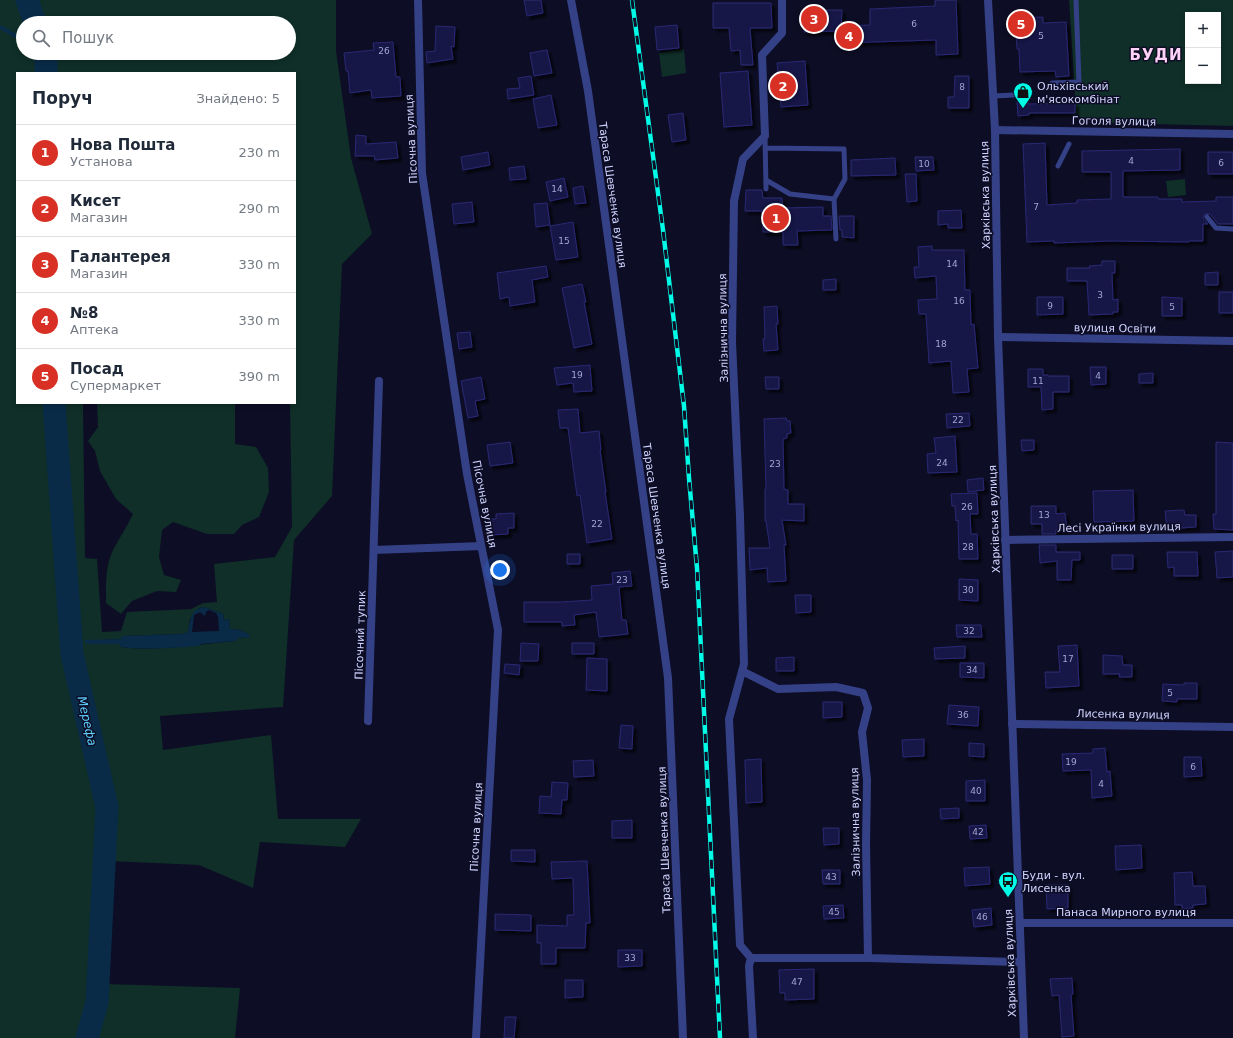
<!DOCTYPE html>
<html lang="uk">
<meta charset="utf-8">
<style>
:root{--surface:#fff;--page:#f2f2f3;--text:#1f2937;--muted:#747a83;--line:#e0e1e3;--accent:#d93025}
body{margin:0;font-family:"DejaVu Sans",sans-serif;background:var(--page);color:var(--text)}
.controls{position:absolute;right:12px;top:12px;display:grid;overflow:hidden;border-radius:0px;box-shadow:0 2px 6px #0003}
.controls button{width:36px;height:36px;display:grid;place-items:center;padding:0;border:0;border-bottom:1px solid var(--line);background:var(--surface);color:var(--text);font:20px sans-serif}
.you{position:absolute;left:500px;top:570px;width:14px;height:14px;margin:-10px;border:3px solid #fff;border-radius:50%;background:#1a73e8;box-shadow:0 0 0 6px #1a73e833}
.badge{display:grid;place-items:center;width:26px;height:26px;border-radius:50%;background:var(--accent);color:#fff;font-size:13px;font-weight:700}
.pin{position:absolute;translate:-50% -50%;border:2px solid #fff;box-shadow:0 1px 4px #0006}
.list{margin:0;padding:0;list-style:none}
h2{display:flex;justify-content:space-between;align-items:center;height:52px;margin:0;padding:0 16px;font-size:17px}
h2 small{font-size:13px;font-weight:400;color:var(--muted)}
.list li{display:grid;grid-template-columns:26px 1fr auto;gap:12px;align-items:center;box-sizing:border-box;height:56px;padding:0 16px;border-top:1px solid var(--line)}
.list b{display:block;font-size:15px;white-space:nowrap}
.list p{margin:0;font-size:13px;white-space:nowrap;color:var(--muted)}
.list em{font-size:13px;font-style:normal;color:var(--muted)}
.icon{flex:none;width:22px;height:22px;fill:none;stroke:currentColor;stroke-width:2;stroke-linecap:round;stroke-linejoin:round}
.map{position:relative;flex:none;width:1233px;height:1038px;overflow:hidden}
.search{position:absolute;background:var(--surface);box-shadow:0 2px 6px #0003;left:16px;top:16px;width:280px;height:44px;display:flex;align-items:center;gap:10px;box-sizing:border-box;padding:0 14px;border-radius:22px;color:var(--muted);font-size:15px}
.panel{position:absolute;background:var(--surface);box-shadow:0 2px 6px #0003;left:16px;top:72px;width:280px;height:332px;border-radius:0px}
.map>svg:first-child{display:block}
</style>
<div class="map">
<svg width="1233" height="1038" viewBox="0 0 1233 1038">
<defs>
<filter id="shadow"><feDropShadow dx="3.5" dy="3.5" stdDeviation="1" flood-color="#0009"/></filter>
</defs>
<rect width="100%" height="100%" fill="#0d0d25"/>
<!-- green -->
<path fill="#0f2f28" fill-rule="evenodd" d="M0,0H336V51L351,158L372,234L342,264L332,496L294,540L283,707L160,716L163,750L271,735L278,819H361L345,847L260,842L253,888L199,865L110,861V926L105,984L240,988L235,1038H0ZM23,23H289V53H23ZM17,73H295V403H290L292,527L275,557L214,564L217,602L203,603L191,609L127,612L121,631L102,632L97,559L85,558L83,403H17ZM204,607L223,614L224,620L229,619L230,629L240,630L249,634L248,637L239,638L235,641C198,644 159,652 121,647L120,644L85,641L121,639L123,636L182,634L188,632L190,619L199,608Z
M1069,0H1233V126L1113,123L1073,116L1076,111ZM1188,15H1218V81H1188Z
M684,49L686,73L662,77L659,53Z
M1185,179L1186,195L1168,197L1166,181Z
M97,403H235V444L256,447L268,468L269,492L259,517L242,525L234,534H207L173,522L162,530L159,557L164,575L181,580L176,592L157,591L132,601L121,614L106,603C106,585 105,567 113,550C119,538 127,527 133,514L116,499L100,471L95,451L88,441L98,427Z"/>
<!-- water -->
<path fill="#092b48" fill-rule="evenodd" d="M204,607L223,614L224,620L229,619L230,629L240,630L249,634L250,637L239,638L235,641L202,644L197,646C172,648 147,650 121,647L120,644H89L85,643V640L121,639L122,636L182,634L188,632C191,620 190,609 204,607ZM209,610L216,613L218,617L219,631L192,632L194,615L200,612L205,616L206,612Z"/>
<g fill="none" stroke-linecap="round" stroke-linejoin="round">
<!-- stream -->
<path stroke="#092b48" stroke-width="4" d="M0,27L23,40"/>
<!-- river -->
<path stroke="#092b48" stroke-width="23" d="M27,0L35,23
M46,53V73
M54,403L72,654L107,807L97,1003L87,1038"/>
</g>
<!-- building -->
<path fill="#191847" stroke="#292874" filter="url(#shadow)" d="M524,0H541L543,13L527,16Z
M935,0H956L958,54L936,55V40L842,43V26L870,25V9L935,6Z
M713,3H771L772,28H750L753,65H741L740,50L731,51L729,28H713Z
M803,10H842L841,31L804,32Z
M1043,17V23L1066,22L1069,76L1056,77L1055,71L1020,72L1019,49H1017L1015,18Z
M677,25L679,48L657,50L655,27Z
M436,26L455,27L454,47L451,46L453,59L427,63L426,52L435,51Z
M393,42L396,77H400L401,96L372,98L371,90L350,93L348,71H346L344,53L374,50L373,43Z
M547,50L552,73L534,76L530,53Z
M805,61L808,105L781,107L777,63Z
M748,71L752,125L724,127L720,73Z
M531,76L534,95L508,99L507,89L520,88L518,78Z
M955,76H969V108H948V97H954Z
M551,95L557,125L538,128L533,99Z
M1017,102H1028V104L1075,103V113H1029V115L1018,116Z
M683,113L686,140L672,142L668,115Z
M356,135L366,136V144L396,142L398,158L375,160L374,156H355Z
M1045,143L1047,205L1077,203V200L1111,199V172H1082V151L1180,149V170L1123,171V197H1158V199H1182V202L1216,201V197H1233V224H1218L1210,214H1205L1203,218L1208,224H1203V241H1189V242L1110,241L1054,243V241L1027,242L1023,144Z
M488,152L490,165L463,170L461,157Z
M1208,152H1233V174H1208Z
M915,157H933L934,170L916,171Z
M895,158L896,175L851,176V160Z
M524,166L526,179L510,180L509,168Z
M905,174H916L917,201L907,202Z
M564,178L568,197L550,201L546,182Z
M583,186L586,203L575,204L573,188Z
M746,190H762L763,198H782L783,208L823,207V216H831L832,230L797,231L798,245H783V232H763L762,211H745Z
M472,202L474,222L454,224L452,204Z
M547,203L550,225L536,227L534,204Z
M961,210L962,228H948V224L938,225V211Z
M839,216H854V238L842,237V230H840Z
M573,222L578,257L556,260L550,226Z
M932,246V250H964L965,290H970L971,325L974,324L978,368L967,369L969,392L953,393L951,361L929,363L926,314H919L918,300L937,299L936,276L915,278L914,267H919L918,247Z
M1102,261H1115V273H1112L1113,300L1118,299V312H1113V314L1089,315L1087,281H1067V268H1090L1089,266L1102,265Z
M546,266L548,277L532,280L535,302L510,306L509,297L500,299L497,273Z
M1218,272V285H1205V273Z
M836,279V290H823V280Z
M582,284L586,302H584L592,344L574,348L562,288Z
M1219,292H1233V313H1219Z
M1037,297H1063V314L1037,315Z
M1162,297L1182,298V316H1162Z
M777,306L778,324H776L778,350L764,351L763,339H765L764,307Z
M470,332L472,347L459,349L457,333Z
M590,365L592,391L574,392L573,383L557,385L554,368Z
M1090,367H1106V384L1091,385Z
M1028,369H1043V375H1048V376H1069V392H1053V409L1042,410L1041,387H1028Z
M1153,373V383H1139V374Z
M481,377L485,399L475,401L478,416L468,418L461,381Z
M765,377H779V389H766Z
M578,409L580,433L599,431L601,450H600L606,492H605L612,539L587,543L580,495L577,496L568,428H560L558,410Z
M969,413L970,426L947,428L946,414Z
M786,418L787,421H790L791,433L787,434V438L783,439L784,489L788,490V504H804V521L782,520L786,545H784L786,581L768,582L767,568L750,570L749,548H770L766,521H765V489H766L764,419Z
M955,436L957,472L928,473L927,454L936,453L934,438Z
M1021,440H1034V450L1022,451Z
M510,442L513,463L490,466L487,445Z
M1216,442L1233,443V530L1214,529L1213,514H1216Z
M983,478L984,490L968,492L967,480Z
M1133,490L1134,521L1094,522L1093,491Z
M977,493L978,514H970L971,534H977L978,559H959L958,520L956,521L955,506H952L951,494Z
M1031,506H1056V514L1065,513L1067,530H1056V534H1042V524H1031Z
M1184,510L1185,515H1196V527L1167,529L1165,511Z
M514,513V528H508V534L491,535V519H496V514Z
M1039,545H1056V552H1080V560H1072L1071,580H1057V561L1040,563Z
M1233,551V577L1217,578L1215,552Z
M1167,552H1197L1198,576H1174V567L1168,568Z
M567,554H580V564H567Z
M1112,555H1133V569H1112Z
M630,571L632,586L619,587L622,620H626L628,634L599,637L596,612L574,615L575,625L562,626V622H524V602H561L592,600L591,586L613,584L612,573Z
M959,579L978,580V601L959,600Z
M795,595H811V612L796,613Z
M956,625H981L982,637H957Z
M521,643L539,644L538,661H520Z
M572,643H594V654H572Z
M1077,645L1079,686L1046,688L1045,672H1060L1058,646Z
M965,646V658L935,659L934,648Z
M1103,655L1122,656L1123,665H1132V677H1119L1120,674H1103Z
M794,657V671H776V658Z
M587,658L607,659V691L586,690Z
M960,663H984V678L960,677Z
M505,664L520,665L519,675L504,673Z
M1184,683H1197V699H1177V702L1162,701L1163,684L1184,685Z
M823,702H842V717L823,718Z
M949,705L979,707L978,726L947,724Z
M621,725L633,726L632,749L619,748Z
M924,739V756L903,757L902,740Z
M969,743L984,744V757L969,756Z
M1105,748L1107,772L1110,771L1112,796L1092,798L1091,770L1063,771L1062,754L1093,753V749Z
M1184,757H1201L1202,776L1184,777Z
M761,759L762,802L746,803L745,760Z
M593,760L594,776L574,777L573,761Z
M985,780V801H966V781Z
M552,782L568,783L567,800H562L561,814L539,813L540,796L551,797Z
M959,808V818L941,819L940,809Z
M632,820V838H612V821Z
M986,825L987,838L970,839L969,826Z
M823,828H839V844L824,845Z
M1141,845L1142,868L1116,870L1115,846Z
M511,850H535V862L511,861Z
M587,861L590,923H586L585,948H556V964H541V943H537V925L567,926V915H574L573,878L552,879L551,862Z
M989,867L990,884L965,886L964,868Z
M822,870H840V884H823Z
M1192,872L1193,886H1205L1206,904L1193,905V908L1182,909V905H1175L1174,873Z
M1046,885H1068V908L1047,909Z
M843,905L844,918L824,919L823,906Z
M991,908L992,925L974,927L972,910Z
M495,914L531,915V931L495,930Z
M618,950H642V966L618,967Z
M814,969V999L785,1000V993H780L779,970Z
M1072,978L1073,994L1071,995L1074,1036L1062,1037L1059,995L1052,996L1050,979Z
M565,980H583V997L565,998Z
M505,1017H516L514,1038H504Z"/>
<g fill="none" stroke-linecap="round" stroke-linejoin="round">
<!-- service -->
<path stroke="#354187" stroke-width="5" d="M1052,83L1079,82L1076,0
M993,96L1014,95
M765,136L766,189
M765,148L844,149L845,179L834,199L790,194L766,180
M1058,166L1069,144
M834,199L836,239
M1207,217L1216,228L1233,229"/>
<!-- minor -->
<path stroke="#354187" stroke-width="8" d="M418,0L422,173L467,474L498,630L476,1038
M995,130L1233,134
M998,337L1233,341
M1005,540L1233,537
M374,550L481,546
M742,671L778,689L836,687L863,693L868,708L862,732L867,780L866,844L868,958
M368,721L379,381
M1012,724L1233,727
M1020,923H1233
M751,958H868L1021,962
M753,1038L749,966L751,958L740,945L729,719L744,664L740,516L732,342L734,201L743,159L765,136L762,55L782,33V0"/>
<!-- tertiary -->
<path stroke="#354187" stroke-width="8" d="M571,0L588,91L668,678L683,1038
M988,0L995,130L998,337L1024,1038"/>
<!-- rail casing -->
<g stroke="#00fbe7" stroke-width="4.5">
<path id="rail" d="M632,0L663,230L684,406L689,478L697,568L720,1038"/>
</g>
<!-- rail -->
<use href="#rail" stroke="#0d0d25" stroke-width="3" stroke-dasharray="9" stroke-linecap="butt"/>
</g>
<!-- icons -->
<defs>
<g id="shop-pin" transform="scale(1)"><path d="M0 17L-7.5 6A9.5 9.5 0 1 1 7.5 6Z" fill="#00fbe7" stroke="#0d0d25"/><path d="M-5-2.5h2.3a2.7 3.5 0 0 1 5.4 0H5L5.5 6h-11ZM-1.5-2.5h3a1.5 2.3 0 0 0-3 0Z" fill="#111"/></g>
<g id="bus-pin" transform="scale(1)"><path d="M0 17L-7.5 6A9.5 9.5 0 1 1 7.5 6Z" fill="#00fbe7" stroke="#0d0d25"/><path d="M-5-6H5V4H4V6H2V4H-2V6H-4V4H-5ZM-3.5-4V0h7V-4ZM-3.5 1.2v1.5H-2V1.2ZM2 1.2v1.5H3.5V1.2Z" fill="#111"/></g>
</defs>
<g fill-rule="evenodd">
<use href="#shop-pin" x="1023" y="92"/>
<use href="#bus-pin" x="1008" y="881"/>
</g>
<g text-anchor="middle" stroke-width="3" stroke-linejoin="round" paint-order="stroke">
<!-- number labels -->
<g font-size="9" fill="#a2a5d1">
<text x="914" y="27">6</text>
<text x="1041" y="39">5</text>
<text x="384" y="54">26</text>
<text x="962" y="90">8</text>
<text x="1131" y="164">4</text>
<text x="1221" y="166">6</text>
<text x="924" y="167">10</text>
<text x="557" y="192">14</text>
<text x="1036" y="210">7</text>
<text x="564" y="244">15</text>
<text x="952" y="267">14</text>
<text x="1100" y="298">3</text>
<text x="959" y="304">16</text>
<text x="1050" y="309">9</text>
<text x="1172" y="310">5</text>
<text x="941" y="347">18</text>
<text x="577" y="378">19</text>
<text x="1098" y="379">4</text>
<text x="1038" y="384">11</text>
<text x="958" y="423">22</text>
<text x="942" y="466">24</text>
<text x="775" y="467">23</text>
<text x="967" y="510">26</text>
<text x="1044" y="518">13</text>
<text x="597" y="527">22</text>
<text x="968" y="550">28</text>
<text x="622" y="583">23</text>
<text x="968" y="593">30</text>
<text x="969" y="634">32</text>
<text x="1068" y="662">17</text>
<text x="972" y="673">34</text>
<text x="1170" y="696">5</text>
<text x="963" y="718">36</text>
<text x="1071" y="765">19</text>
<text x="1193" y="770">6</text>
<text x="1101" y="787">4</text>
<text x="976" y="794">40</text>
<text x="978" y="835">42</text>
<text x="831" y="880">43</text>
<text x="834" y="915">45</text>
<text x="982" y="920">46</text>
<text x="630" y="961">33</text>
<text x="797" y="985">47</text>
</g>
<!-- poi labels -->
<g font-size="11" fill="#d0d4ff" stroke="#0d0d25" text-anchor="start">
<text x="1037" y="90">Ольхівський<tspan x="1037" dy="13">м'ясокомбінат</tspan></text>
<text x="1022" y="879">Буди - вул.<tspan x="1022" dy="13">Лисенка</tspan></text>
</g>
<!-- street labels -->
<g font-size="11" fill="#d0d4ff" stroke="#0d0d25">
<text transform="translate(1114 121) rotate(1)" y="4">Гоголя вулиця</text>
<text transform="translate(411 139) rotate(-93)" y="4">Пісочна вулиця</text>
<text transform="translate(613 195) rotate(82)" y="4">Тараса Шевченка вулиця</text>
<text transform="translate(985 195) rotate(-91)" y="4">Харківська вулиця</text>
<text transform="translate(723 328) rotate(-91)" y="4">Залізнична вулиця</text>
<text transform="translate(1115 328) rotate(1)" y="4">вулиця Освіти</text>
<text transform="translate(485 504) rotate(79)" y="4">Пісочна вулиця</text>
<text transform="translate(657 516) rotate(82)" y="4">Тараса Шевченка вулиця</text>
<text transform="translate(994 519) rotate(-92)" y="4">Харківська вулиця</text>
<text transform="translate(1119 527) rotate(-1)" y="4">Лесі Українки вулиця</text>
<text transform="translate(360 635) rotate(-88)" y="4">Пісочний тупик</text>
<text transform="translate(1123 714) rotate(1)" y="4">Лисенка вулиця</text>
<text transform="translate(855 822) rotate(-91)" y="4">Залізнична вулиця</text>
<text transform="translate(476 827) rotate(-87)" y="4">Пісочна вулиця</text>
<text transform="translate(664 840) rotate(-92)" y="4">Тараса Шевченка вулиця</text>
<text x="1126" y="916">Панаса Мирного вулиця</text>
<text transform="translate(1010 963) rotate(-92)" y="4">Харківська вулиця</text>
</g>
<!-- water labels -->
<g font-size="12" font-style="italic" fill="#5ed2ff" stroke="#0d0d25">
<text transform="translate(87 721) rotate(77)" y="4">Мерефа</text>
</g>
<!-- district labels -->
<g font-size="15" font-weight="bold" letter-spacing="1" fill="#ffd2f7" stroke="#0d0d25">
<text x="1156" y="60">БУДИ</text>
</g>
</g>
</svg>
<div class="controls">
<button>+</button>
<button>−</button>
</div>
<div class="you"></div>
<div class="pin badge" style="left:776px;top:218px">1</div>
<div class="pin badge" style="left:783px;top:86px">2</div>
<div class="pin badge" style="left:814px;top:19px">3</div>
<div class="pin badge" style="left:849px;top:36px">4</div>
<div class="pin badge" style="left:1021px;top:24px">5</div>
<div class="search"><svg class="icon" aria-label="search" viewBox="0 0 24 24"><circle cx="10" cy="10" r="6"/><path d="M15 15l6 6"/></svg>Пошук</div>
<section class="panel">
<h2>Поруч<small>Знайдено: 5</small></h2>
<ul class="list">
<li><span class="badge">1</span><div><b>Нова Пошта</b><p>Установа</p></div><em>230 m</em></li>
<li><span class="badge">2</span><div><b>Кисет</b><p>Магазин</p></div><em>290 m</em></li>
<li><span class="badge">3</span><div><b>Галантерея</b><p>Магазин</p></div><em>330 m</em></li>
<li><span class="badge">4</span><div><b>№8</b><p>Аптека</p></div><em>330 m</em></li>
<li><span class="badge">5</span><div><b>Посад</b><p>Супермаркет</p></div><em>390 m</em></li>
</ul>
</section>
</div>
